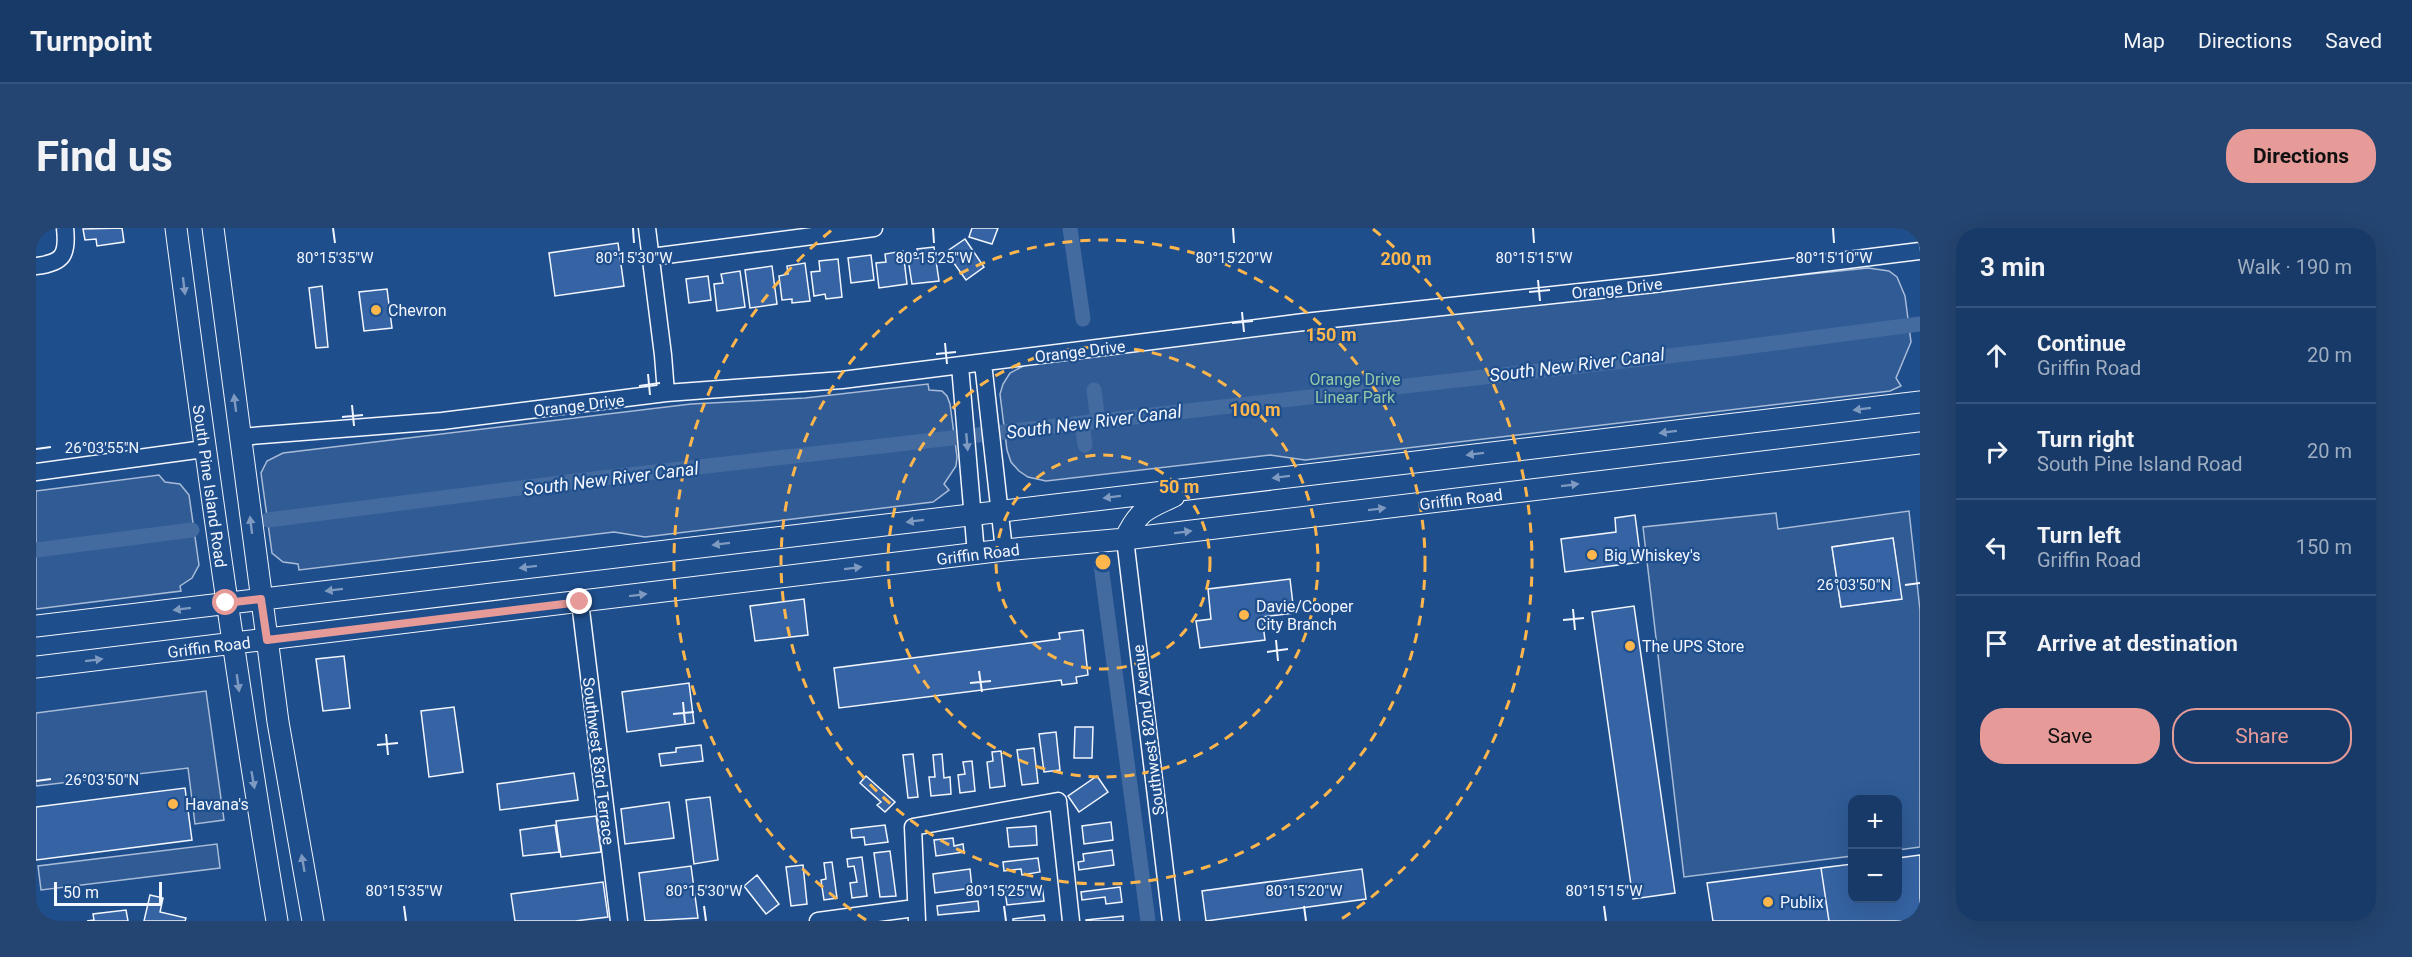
<!DOCTYPE html>
<meta charset="utf-8">
<style>
:root{--surface:#173a69;--page:#244571;--text:#f1f3f6;--muted:#9eadc0;--line:#36547d;--accent:#e69b98}
body{margin:0;font-family:Roboto,sans-serif;background:var(--page);color:var(--text)}
.controls{position:absolute;right:18px;bottom:18px;display:grid;overflow:hidden;border-radius:12px;box-shadow:0 6px 24px #0002}
.controls button{width:54px;height:54px;display:grid;place-items:center;padding:0;border:0;border-bottom:2px solid var(--line);background:var(--surface);color:var(--text);font:30px sans-serif}
.scale{position:absolute;left:18px;bottom:15px;width:108px;box-sizing:border-box;padding-left:6px;border:3px solid #f2f6ff;border-top:0;font-size:16px;line-height:21px;white-space:nowrap;color:#f2f6ff;-webkit-text-stroke:4px #1f4e8c;paint-order:stroke}
.stop{position:absolute;width:18px;height:18px;margin:-14px;border:4px solid #e69b98;border-radius:50%;background:#fff}
.stop.end{background:#e69b98;border-color:#fff;box-shadow:0 2px 6px #0008}
.list{margin:0;padding:0;list-style:none}
h2{display:flex;justify-content:space-between;align-items:center;height:78px;margin:0;padding:0 24px;font-size:26px}
h2 small{font-size:20px;font-weight:400;color:var(--muted)}
.list li{display:grid;grid-template-columns:39px 1fr auto;gap:18px;align-items:center;box-sizing:border-box;height:96px;padding:0 24px;border-top:2px solid var(--line)}
.list b{display:block;font-size:22px;white-space:nowrap}
.list p{margin:0;font-size:20px;white-space:nowrap;color:var(--muted)}
.list em{font-size:20px;font-style:normal;color:var(--muted)}
.actions{display:flex;gap:12px;padding:18px 24px}
.actions a{flex:1;padding:14px 0;border:2px solid var(--accent);border-radius:24px;text-align:center;font-size:21px;color:var(--accent)}
.actions .main{background:var(--accent);color:#111}
.icon{flex:none;width:33px;height:33px;fill:none;stroke:currentColor;stroke-width:2;stroke-linecap:round;stroke-linejoin:round}
.map{position:relative;flex:none;width:1884px;height:693px;overflow:hidden;border-radius:24px}
header{display:flex;align-items:center;gap:36px;box-sizing:border-box;height:84px;padding:0 30px;background:var(--surface);border-bottom:2px solid var(--line)}
header strong{font-size:28px}
nav{display:flex;gap:33px;margin-inline-start:auto;font-size:21px}
.intro{display:flex;align-items:center;justify-content:space-between;box-sizing:border-box;height:144px;padding:0 36px}
h1{margin:0;font-size:42px}
.button{padding:15px 27px;border-radius:24px;background:var(--accent);color:#111;font-size:21px;font-weight:700}
main{display:flex;gap:36px;padding:0 36px}
aside{flex:1;background:var(--surface);border-radius:24px;box-shadow:0 6px 24px #0002}
.map>svg:first-child{display:block}
</style>
<header>
<strong>Turnpoint</strong>
<nav><a>Map</a><a>Directions</a><a>Saved</a></nav>
</header>
<div class="intro"><h1>Find us</h1><a class="button">Directions</a></div>
<main>
<div class="map">
<svg width="1884" height="693" viewBox="0 0 1884 693">
<rect width="100%" height="100%" fill="#1f4e8c"/>
<!-- built -->
<path fill="#305b95" stroke="#a8bbd7" stroke-width="1.5" fill-rule="evenodd" d="M1832,40L1853,43L1861,49L1869,68L1875,114L1860,150L1865,158L1854,163L1269,232L1234,227L1010,253L992,249L983,243L975,234L971,222L964,166L967,156L974,145L991,136L1285,98Z
M892,156L893,162L906,163L911,168L914,176L921,229L920,238L908,256L913,262L897,274L609,309L578,304L263,342L262,336L247,334L236,325L225,245L231,233L247,225L655,176L769,170Z
M123,247L129,254L144,256L153,267L163,337L156,350L144,358L145,363L0,381V263Z
M1873,283L1884,382V619L1862,622V572H1816V628L1648,649L1607,299L1740,285L1742,301ZM1857,310L1865,371L1805,379L1796,319Z
M170,463L188,592L159,596L152,540L0,558V485Z
M181,616L184,640L5,662L2,638Z"/>
<g fill="none" stroke-linecap="round" stroke-linejoin="round">
<!-- canal -->
<path stroke="#446ba0" stroke-width="15" d="M1034,0L1047,91
M1058,162L1062,193
M1046,195L1049,217
M232,292L531,254L1693,121L1884,96
M0,322L156,302
M1065,337L1112,693"/>
</g>
<!-- building -->
<path fill="#3563a3" stroke="#f2f6ff" stroke-width="1.5" d="M86,0L88,14L61,18L60,11L49,12L47,1Z
M936,0H962L956,16L933,9Z
M929,11L948,39L930,52L910,24Z
M582,15L588,58L519,68L513,25Z
M898,19L903,53L876,56L872,31L882,30L881,21Z
M867,23L871,56L843,60L840,35L850,34L849,26Z
M835,27L838,52L815,55L812,30Z
M802,31L806,69L790,71L789,66L778,68L775,44L784,43L783,33Z
M769,35L774,73L756,75V71L746,72L743,48L752,46L751,38Z
M736,38L741,76L714,80L709,42Z
M704,43L709,79L681,83L678,56L687,55L685,46Z
M672,48L675,72L653,75L650,51Z
M286,58L292,119L280,120L273,60Z
M351,61L356,100L328,103L323,64Z
M1599,287L1605,334L1529,344L1525,311L1580,304L1579,290Z
M1857,310L1866,371L1805,379L1796,319Z
M1254,351L1258,385L1226,389L1229,412L1164,420L1160,393L1175,391L1172,361Z
M768,371L772,407L719,413L714,378Z
M1598,378L1639,665L1597,671L1556,384Z
M1047,402L1052,447L1040,449L1041,455L1026,457L1025,452L803,480L798,440L1024,411L1023,405Z
M308,428L314,480L287,483L280,431Z
M653,455L658,495L591,504L586,464Z
M418,479L427,544L393,549L385,483Z
M1039,499H1057L1056,530H1038Z
M1020,504L1024,542L1008,544L1003,506Z
M665,517L667,533L625,538L623,526L640,524V520Z
M998,520L1002,555L986,557L981,522Z
M965,523L969,558L954,560L951,534L957,533L956,524Z
M877,526L882,569L872,570L867,527Z
M906,526L908,550L914,549L915,566L895,568L893,549H899L897,527Z
M936,533L939,563L924,565L922,547L929,546L927,534Z
M538,545L542,572L464,582L461,556Z
M830,548L859,574L849,584L841,577L845,574L824,555Z
M1061,548L1072,564L1043,584L1032,568Z
M149,560L156,612L0,632V579Z
M674,569L682,632L658,636L650,572Z
M633,574L638,610L589,616L585,581Z
M560,588L565,624L525,629L520,593Z
M1075,594L1077,612L1048,616L1046,598Z
M519,597L523,624L487,628L484,602Z
M849,597L852,614L829,617L828,609L816,610L815,601Z
M1000,598L1001,617L973,619L971,600Z
M917,610L918,618L927,616L928,624L900,628L898,612Z
M1076,622L1078,637L1043,642L1042,634L1048,633L1047,626Z
M854,623L860,668L844,669L838,625Z
M1884,627V693H1793L1785,640L1816,636V670H1862V630Z
M826,629L831,668L816,670L814,655L821,654L818,638L812,639L811,631Z
M1002,630L1004,644L986,647L985,641L968,643L967,634Z
M796,634L801,670L788,672L785,652L790,651L788,635Z
M767,637L771,676L755,678L750,639Z
M655,638L662,690L609,693L603,645Z
M1785,640L1793,693H1677L1671,655Z
M934,641L936,660L899,665L897,646Z
M1326,641L1330,671L1170,693L1166,663Z
M721,647L743,676L730,686L708,658Z
M567,654L572,689L539,693H479L475,666Z
M1006,657L1008,673L971,677L969,662Z
M1084,659L1086,674L1070,676L1069,669L1046,672L1045,664Z
M114,667L127,670L124,684L150,690L149,693H108Z
M942,673L943,683L902,687L901,678Z
M90,682L92,693H51L58,692L57,686Z
M1008,687L1009,693H977V691Z
M1087,688V693H1050V692Z"/>
<g fill="none" stroke-linecap="round" stroke-linejoin="round">
<!-- minor casing -->
<g stroke="#f2f6ff" stroke-width="19">
<path id="minor" d="M611,0L627,127L630,165
M615,29L838,0
M0,38C27,35 32,27 29,0
M947,135L968,322
M924,138L940,326
M203,209L406,193L630,165L806,152L1268,94L1618,56L1884,23
M0,244L168,221
M1089,311L1135,693
M544,374L583,693
M782,693L879,680
M881,693L877,599L1022,573L1035,693"/>
</g>
<!-- major casing -->
<g stroke="#f2f6ff" stroke-width="23">
<path id="major" d="M140,0C170,232 202,463 241,693
M177,0L242,494L277,693
M1089,311C1104,281 1109,282 1138,268
M0,398L1884,174
M0,439L968,322L1089,311L1884,215"/>
</g>
<!-- minor -->
<use href="#minor" stroke="#1f4e8c" stroke-width="16"/>
<!-- major -->
<use href="#major" stroke="#1f4e8c" stroke-width="21"/>
</g>
<!-- one-way arrows -->
<defs><path id="oneway-solid" d="M-6-.8H1V-3.2L6.5 0L1 3.2V.8H-6Z" transform="scale(1.5)"/></defs>
<g fill="#7e9ac0">
<use href="#oneway-solid" transform="translate(148 58) rotate(83)"/>
<use href="#oneway-solid" transform="translate(199 175) rotate(-97)"/>
<use href="#oneway-solid" transform="translate(1826 181) rotate(173)"/>
<use href="#oneway-solid" transform="translate(1632 204) rotate(173)"/>
<use href="#oneway-solid" transform="translate(931 214) rotate(85)"/>
<use href="#oneway-solid" transform="translate(1439 226) rotate(173)"/>
<use href="#oneway-solid" transform="translate(1245 249) rotate(173)"/>
<use href="#oneway-solid" transform="translate(1534 257) rotate(-7)"/>
<use href="#oneway-solid" transform="translate(1076 269) rotate(173)"/>
<use href="#oneway-solid" transform="translate(1341 281) rotate(-7)"/>
<use href="#oneway-solid" transform="translate(879 293) rotate(173)"/>
<use href="#oneway-solid" transform="translate(215 297) rotate(-97)"/>
<use href="#oneway-solid" transform="translate(1147 304) rotate(-7)"/>
<use href="#oneway-solid" transform="translate(685 316) rotate(173)"/>
<use href="#oneway-solid" transform="translate(492 339) rotate(173)"/>
<use href="#oneway-solid" transform="translate(817 340) rotate(-7)"/>
<use href="#oneway-solid" transform="translate(298 362) rotate(173)"/>
<use href="#oneway-solid" transform="translate(602 367) rotate(-7)"/>
<use href="#oneway-solid" transform="translate(146 381) rotate(173)"/>
<use href="#oneway-solid" transform="translate(58 432) rotate(-7)"/>
<use href="#oneway-solid" transform="translate(202 455) rotate(82)"/>
<use href="#oneway-solid" transform="translate(217 552) rotate(80)"/>
<use href="#oneway-solid" transform="translate(267 635) rotate(-100)"/>
</g>
<g fill="none" stroke-linecap="round" stroke-linejoin="round">
<!-- route -->
<path stroke="#e69b98" stroke-width="8" d="M190,375L225,371L231,412L544,374"/>
</g>
<!-- ticks -->
<path fill="none" stroke="#f2f6ff" stroke-width="2" d="M297,0L299,15M597,0L598,15M897,0L898,15M1197,0L1198,15M1497,0L1498,15M1797,0L1798,15M1502,52L1504,73M1493,64L1514,62M1206,84L1208,104M1196,95L1217,93M909,115L911,136M900,126L920,124M612,146L614,167M603,158L624,155M316,177L318,198M306,189L327,187M0,221L15,219M1869,357L1884,355M1537,381L1539,402M1527,392L1548,390M1240,412L1242,433M1231,424L1252,421M943,443L946,464M934,455L955,453M647,474L649,495M637,486L658,484M350,506L352,527M341,517L362,515M0,553L15,551M368,678L370,693M668,678L670,693M968,678L970,693M1268,678L1270,693M1568,678L1570,693"/>
<!-- distance rings -->
<g fill="none" stroke="#ffb74d" stroke-width="3" stroke-dasharray="10 8">
<circle cx="1067" cy="334" r="107"/>
<circle cx="1067" cy="334" r="215"/>
<circle cx="1067" cy="334" r="322"/>
<path d="M830 692A429 429 0 0 1 797 1M1337 1A429 429 0 0 1 1304 692"/>
</g>
<!-- markers -->
<g fill="#ffb74d" stroke="#1f4e8c" stroke-width="2">
<circle cx="340" cy="82" r="6"/>
<circle cx="1556" cy="327" r="6"/>
<circle cx="1208" cy="387" r="6"/>
<circle cx="1594" cy="418" r="6"/>
<circle cx="137" cy="576" r="6"/>
<circle cx="1732" cy="674" r="6"/>
</g>
<g text-anchor="middle" stroke-width="4.5" stroke-linejoin="round" paint-order="stroke">
<!-- street labels -->
<g font-size="16" fill="#f2f6ff" stroke="#1f4e8c">
<text transform="translate(1581 60) rotate(-6)" y="6">Orange Drive</text>
<text transform="translate(1044 123) rotate(-7)" y="6">Orange Drive</text>
<text transform="translate(543 177) rotate(-7)" y="6">Orange Drive</text>
<text transform="translate(174 258) rotate(82)" y="6">South Pine Island Road</text>
<text transform="translate(1425 271) rotate(-7)" y="6">Griffin Road</text>
<text transform="translate(942 326) rotate(-7)" y="6">Griffin Road</text>
<text transform="translate(173 419) rotate(-7)" y="6">Griffin Road</text>
<text transform="translate(1112 502) rotate(-97)" y="6">Southwest 82nd Avenue</text>
<text transform="translate(563 533) rotate(83)" y="6">Southwest 83rd Terrace</text>
</g>
<!-- poi labels -->
<g font-size="16" fill="#f2f6ff" stroke="#1f4e8c" text-anchor="start">
<text x="352" y="88">Chevron</text>
<text x="1568" y="333">Big Whiskey's</text>
<text x="1220" y="384">Davie/Cooper<tspan x="1220" dy="18">City Branch</tspan></text>
<text x="1606" y="424">The UPS Store</text>
<text x="149" y="582">Havana's</text>
<text x="1744" y="680">Publix</text>
</g>
<!-- park labels -->
<g font-size="16" fill="#97c8a6" stroke="#1f4e8c">
<text x="1319" y="157">Orange Drive<tspan x="1319" dy="18">Linear Park</tspan></text>
</g>
<!-- water labels -->
<g font-size="18" font-style="italic" fill="#f2f6ff" stroke="#1f4e8c">
<text transform="translate(1541 137) rotate(-7)" y="6">South New River Canal</text>
<text transform="translate(1058 194) rotate(-7)" y="6">South New River Canal</text>
<text transform="translate(575 251) rotate(-7)" y="6">South New River Canal</text>
</g>
</g>
<g font-size="15" text-anchor="middle" fill="#f2f6ff" stroke="#1f4e8c" stroke-width="4.5" stroke-linejoin="round" paint-order="stroke">
<text x="299" y="35">80°15'35"W</text>
<text x="598" y="35">80°15'30"W</text>
<text x="898" y="35">80°15'25"W</text>
<text x="1198" y="35">80°15'20"W</text>
<text x="1498" y="35">80°15'15"W</text>
<text x="1798" y="35">80°15'10"W</text>
<text x="66" y="225">26°03'55"N</text>
<text x="1818" y="362">26°03'50"N</text>
<text x="66" y="557">26°03'50"N</text>
<text x="368" y="668">80°15'35"W</text>
<text x="668" y="668">80°15'30"W</text>
<text x="968" y="668">80°15'25"W</text>
<text x="1268" y="668">80°15'20"W</text>
<text x="1568" y="668">80°15'15"W</text>
</g>
<circle cx="1067" cy="334" r="9" fill="#ffb74d" stroke="#1f4e8c" stroke-width="3"/>
<g font-size="18" text-anchor="middle" font-weight="bold" fill="#ffb74d" stroke="#1f4e8c" stroke-width="4.5" stroke-linejoin="round" paint-order="stroke">
<text x="1370" y="37">200 m</text>
<text x="1295" y="113">150 m</text>
<text x="1219" y="188">100 m</text>
<text x="1143" y="265">50 m</text>
</g>
</svg>
<div class="controls">
<button>+</button>
<button>−</button>
</div>
<div class="scale">50 m</div>
<div class="stop" style="left:190px;top:375px"></div>
<div class="stop end" style="left:544px;top:374px"></div>
</div>
<aside>
<h2>3 min<small>Walk · 190 m</small></h2>
<ul class="list">
<li><svg class="icon" aria-label="ahead" viewBox="0 0 24 24"><path d="M12 20V5M6 11l6-6 6 6"/></svg><div><b>Continue</b><p>Griffin Road</p></div><em>20 m</em></li>
<li><svg class="icon" aria-label="right" viewBox="0 0 24 24"><path d="M7 20v-9h11M14 6l5 5-5 5"/></svg><div><b>Turn right</b><p>South Pine Island Road</p></div><em>20 m</em></li>
<li><svg class="icon" aria-label="left" viewBox="0 0 24 24"><path d="M17 20v-9H6M10 6l-5 5 5 5"/></svg><div><b>Turn left</b><p>Griffin Road</p></div><em>150 m</em></li>
<li><svg class="icon" aria-label="arrive" viewBox="0 0 24 24"><path d="M6 21V4h12l-3 4 3 4H6"/></svg><div><b>Arrive at destination</b></div></li>
</ul>
<div class="actions"><a class="main">Save</a><a>Share</a></div>
</aside>
</main>
